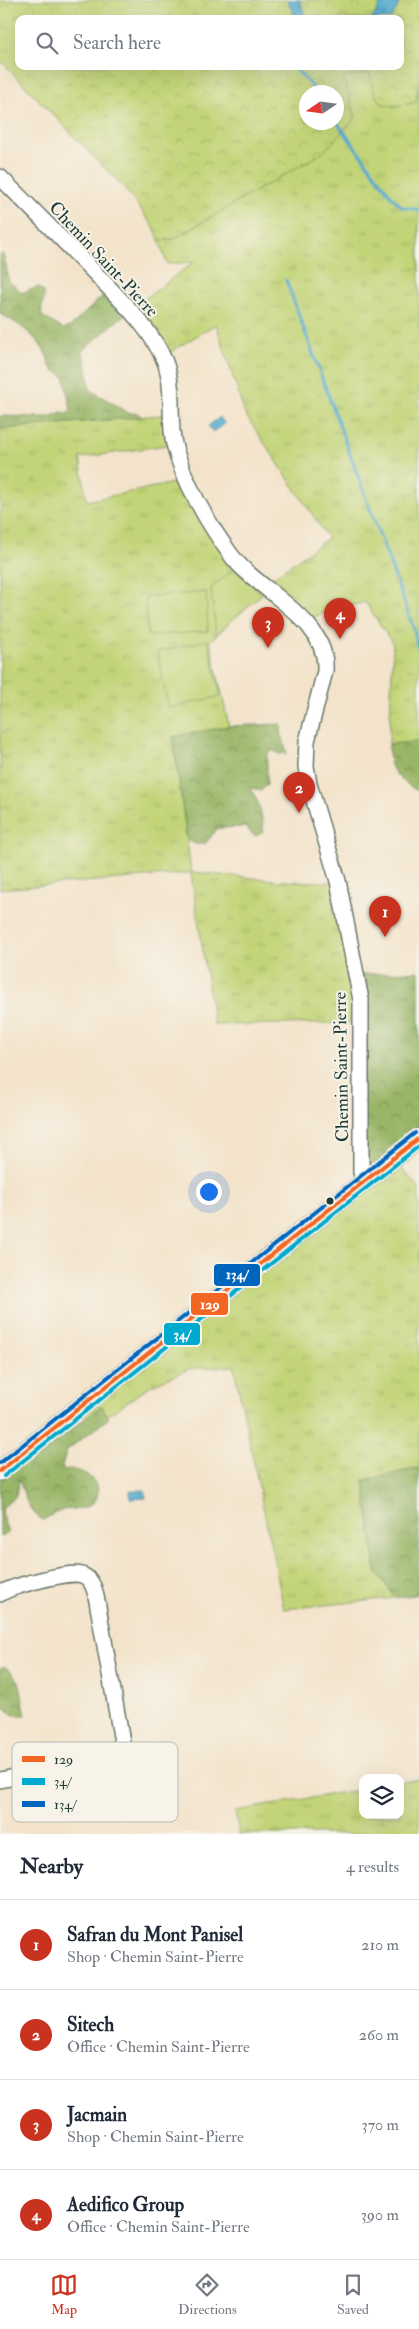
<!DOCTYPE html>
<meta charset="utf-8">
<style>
:root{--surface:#fff;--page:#f6f6f7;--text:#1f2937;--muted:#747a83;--line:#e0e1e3;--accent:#c8321e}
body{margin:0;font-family:"IM FELL Double Pica",serif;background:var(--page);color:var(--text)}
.controls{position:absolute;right:15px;bottom:15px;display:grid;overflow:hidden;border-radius:10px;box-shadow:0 5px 20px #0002}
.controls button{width:45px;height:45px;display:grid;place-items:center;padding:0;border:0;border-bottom:1px solid var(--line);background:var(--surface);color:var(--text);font:25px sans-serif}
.compass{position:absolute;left:299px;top:85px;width:45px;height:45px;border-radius:50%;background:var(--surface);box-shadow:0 5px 20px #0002;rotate:257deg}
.you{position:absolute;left:208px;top:1191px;width:18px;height:18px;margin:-12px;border:4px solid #fff;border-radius:50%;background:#1a73e8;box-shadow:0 0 0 8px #1a73e833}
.badge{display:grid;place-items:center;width:32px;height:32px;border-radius:50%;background:var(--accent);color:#fff;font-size:16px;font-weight:700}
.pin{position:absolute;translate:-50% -41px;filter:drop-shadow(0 1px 2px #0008)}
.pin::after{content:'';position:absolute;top:26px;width:18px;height:15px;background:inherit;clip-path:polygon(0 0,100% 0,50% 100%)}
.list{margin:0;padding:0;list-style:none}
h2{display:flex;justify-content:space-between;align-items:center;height:65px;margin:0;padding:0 20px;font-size:21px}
h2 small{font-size:16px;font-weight:400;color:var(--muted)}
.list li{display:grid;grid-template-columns:32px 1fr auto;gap:15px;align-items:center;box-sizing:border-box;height:90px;padding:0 20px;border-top:1px solid var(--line)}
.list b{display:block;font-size:19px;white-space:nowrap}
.list p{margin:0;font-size:16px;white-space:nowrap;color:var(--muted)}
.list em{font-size:16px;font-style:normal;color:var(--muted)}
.icon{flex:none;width:28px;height:28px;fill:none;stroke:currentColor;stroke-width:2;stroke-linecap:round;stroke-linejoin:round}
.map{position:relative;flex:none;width:419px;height:1834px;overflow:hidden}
.search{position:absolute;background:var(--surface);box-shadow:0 5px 20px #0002;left:15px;right:15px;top:15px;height:55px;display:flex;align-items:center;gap:12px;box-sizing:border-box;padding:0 18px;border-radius:10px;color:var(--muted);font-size:19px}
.sheet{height:425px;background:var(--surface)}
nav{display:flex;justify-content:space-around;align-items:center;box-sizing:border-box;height:70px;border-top:1px solid var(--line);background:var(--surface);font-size:14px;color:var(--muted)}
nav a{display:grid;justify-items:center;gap:2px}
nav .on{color:var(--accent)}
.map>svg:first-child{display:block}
</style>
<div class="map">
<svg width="419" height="1834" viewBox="0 0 419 1834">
<defs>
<pattern id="grass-tufts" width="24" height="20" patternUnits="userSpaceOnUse" patternTransform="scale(1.25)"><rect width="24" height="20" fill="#c2d477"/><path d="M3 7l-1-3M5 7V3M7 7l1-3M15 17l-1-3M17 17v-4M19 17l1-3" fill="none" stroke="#a6b768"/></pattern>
<pattern id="forest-crowns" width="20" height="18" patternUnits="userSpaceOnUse" patternTransform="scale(1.25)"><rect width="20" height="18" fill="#99b668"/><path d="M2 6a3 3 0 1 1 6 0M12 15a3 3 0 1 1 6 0" fill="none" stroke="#7c9556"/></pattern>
<pattern id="park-crowns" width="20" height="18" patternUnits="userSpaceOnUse" patternTransform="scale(1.25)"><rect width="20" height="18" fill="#c2d477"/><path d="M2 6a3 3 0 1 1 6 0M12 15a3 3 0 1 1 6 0" fill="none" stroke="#a6b768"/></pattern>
<pattern id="water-ripples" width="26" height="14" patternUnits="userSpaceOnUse" patternTransform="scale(1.25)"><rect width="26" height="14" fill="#51aacf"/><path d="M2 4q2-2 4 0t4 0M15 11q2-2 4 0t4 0" fill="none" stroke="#438ca9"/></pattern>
</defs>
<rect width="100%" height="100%" fill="#f7f3e8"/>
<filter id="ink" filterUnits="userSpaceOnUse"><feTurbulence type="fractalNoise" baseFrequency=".02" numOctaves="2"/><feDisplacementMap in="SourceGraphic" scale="10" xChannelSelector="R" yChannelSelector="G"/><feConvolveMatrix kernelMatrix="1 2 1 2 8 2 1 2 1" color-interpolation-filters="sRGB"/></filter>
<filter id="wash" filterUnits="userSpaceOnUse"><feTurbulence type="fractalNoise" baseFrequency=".0096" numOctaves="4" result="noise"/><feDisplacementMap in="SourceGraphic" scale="20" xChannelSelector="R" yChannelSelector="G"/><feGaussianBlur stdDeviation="1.12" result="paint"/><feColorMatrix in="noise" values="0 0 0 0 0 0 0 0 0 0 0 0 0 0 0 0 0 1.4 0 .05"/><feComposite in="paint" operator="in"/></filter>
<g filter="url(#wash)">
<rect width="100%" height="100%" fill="#f3e3ca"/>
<!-- grass -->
<path fill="url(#grass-tufts)" stroke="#708856" d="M370,72C375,107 383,110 416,102L419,80V742L389,744L393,644L365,602L302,620L263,592L210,641L229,726L173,737L191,872L284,881L334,882L361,1023L214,1025L191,873L0,889V429L172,414L174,444L80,458L87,501L188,480L225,546L266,582L328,538L245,414L216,324L162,357L130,310L194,262L167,264L159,240L173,239L322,153L355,118L342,77Z
M393,1159L419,1188V1468L365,1480L376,1572L396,1598L284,1609L234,1366L189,1369L150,1386L95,1424L79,1408Z
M419,1779V1834H239L235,1811L363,1789V1815H400V1782Z"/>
<!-- forest -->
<path fill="url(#forest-crowns)" stroke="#5c7a4e" d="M0,254L4,255L9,281L22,293L38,287L44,292C45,301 40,307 42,316L63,329L70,327L110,289L130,310L82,351L86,362L90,389C102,399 116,403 127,413H138L142,417L0,429V416L49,417L61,412L68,413L71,410L64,376C42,365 53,364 43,349C34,334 15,321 0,314Z
M282,724L281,732L287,753L280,754L271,750L267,755V785L261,791L250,787C258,800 264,816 263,832L256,836L251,833L246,827L218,828L205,844H195L187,839L173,737L229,726Z
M419,742V792C397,778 388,772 389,744Z
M419,971V1138L364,1182L358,975Z
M102,1406L109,1418L67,1450L62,1465L64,1471C88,1465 110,1492 90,1505C80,1512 69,1507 60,1511C54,1513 49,1517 43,1520C26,1510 26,1497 19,1480L16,1496L3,1507L2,1514L8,1533L0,1537V1479Z
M419,1468V1594L396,1598L376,1572L364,1480Z
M5,1666L19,1681L26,1715H13L0,1703V1669Z"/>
<!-- park -->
<path fill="url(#park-crowns)" stroke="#708856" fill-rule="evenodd" d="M0,0H419V80L416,102C383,110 375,107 370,73L343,77L356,118L322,153L173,239L159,240L155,229L126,190L0,60ZM19,19H400V66H19ZM306,92H336V122H306Z"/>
<!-- garden -->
<path fill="#c2d477" stroke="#708856" d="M234,569L262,594L216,635L211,588Z
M206,592L208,631L148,636L145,597Z
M208,640L221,696L169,708L157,652Z"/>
<!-- water -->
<path fill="url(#water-ripples)" stroke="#387482" d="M287,0H300L306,19H296Z
M383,0H400L397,9L390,19H372Z
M220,417L225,424L213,432L208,426Z
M130,1490H145L146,1498L130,1499Z"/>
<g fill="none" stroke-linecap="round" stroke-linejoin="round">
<!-- stream -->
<path stroke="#51aacf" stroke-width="3" d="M293,66L317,92
M336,121L392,197L402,207L419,210
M286,280L414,629L419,654"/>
</g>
</g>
<g filter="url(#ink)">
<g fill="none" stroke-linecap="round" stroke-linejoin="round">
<!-- minor casing -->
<g stroke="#697768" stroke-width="18">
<path id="minor" d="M0,177C31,208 62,239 93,271C118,298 151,327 165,362C175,388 168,418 174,444C183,481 209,525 231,555C257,591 329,618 325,671L307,741L306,766L309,784L338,881L361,1000V1172L364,1182
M0,1594C11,1586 70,1571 82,1575C93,1579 95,1591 97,1601L122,1742L121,1750L111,1758L0,1780"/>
</g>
<!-- major casing -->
<g stroke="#697768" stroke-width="21">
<path id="major" d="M0,1471L419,1138"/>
</g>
<!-- minor -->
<use href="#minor" stroke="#fff" stroke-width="15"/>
<!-- major -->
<use href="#major" stroke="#fff" stroke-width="19"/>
<!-- bus-1 casing -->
<g stroke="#f7f3e8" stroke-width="8">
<path id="bus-1" d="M0,1471L419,1138"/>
</g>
<!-- bus-2 casing -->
<g stroke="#f7f3e8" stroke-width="8">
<path id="bus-2" d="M4,1476L419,1146"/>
</g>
<!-- bus-3 casing -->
<g stroke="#f7f3e8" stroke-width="8">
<path id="bus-3" d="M0,1463L415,1133"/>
</g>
<!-- bus-1 -->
<use href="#bus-1" stroke="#f26522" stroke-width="4"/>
<!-- bus-2 -->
<use href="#bus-2" stroke="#00a9ce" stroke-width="4"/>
<!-- bus-3 -->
<use href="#bus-3" stroke="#0065bd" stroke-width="4"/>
</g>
</g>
<!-- markers -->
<circle fill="#1f3d34" stroke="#f7f3e8" stroke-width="2" cx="330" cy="1201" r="4.5"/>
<g text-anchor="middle" stroke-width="4" stroke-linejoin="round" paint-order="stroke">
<!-- street labels -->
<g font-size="18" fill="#1f3d34" stroke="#f7f3e8">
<text transform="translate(104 259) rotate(47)" y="6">Chemin Saint-Pierre</text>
<text transform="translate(341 1067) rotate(-91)" y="6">Chemin Saint-Pierre</text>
</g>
</g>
<!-- legend -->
<rect x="12" y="1742" width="166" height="80" rx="8" fill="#f7f3e8" stroke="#b6bcb2" stroke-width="1"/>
<rect x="22" y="1756" width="23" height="6" fill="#f26522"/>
<rect x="22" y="1778" width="23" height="7" fill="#00a9ce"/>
<rect x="22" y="1801" width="23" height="6" fill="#0065bd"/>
<g font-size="14" fill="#1f3d34">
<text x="54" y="1764">129</text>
<text x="54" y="1786">34/</text>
<text x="54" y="1809">134/</text>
</g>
<g stroke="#f7f3e8" stroke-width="2">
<rect x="213" y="1263" width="48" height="24" rx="5" fill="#0065bd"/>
<rect x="190" y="1292" width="39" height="24" rx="5" fill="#f26522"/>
<rect x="163" y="1322" width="38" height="24" rx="5" fill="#00a9ce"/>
</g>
<g font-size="14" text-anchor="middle" font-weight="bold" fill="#fff">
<text x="237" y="1279">134/</text>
<text x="210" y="1309">129</text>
<text x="182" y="1339">34/</text>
</g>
</svg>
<div class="controls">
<button><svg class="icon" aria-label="layers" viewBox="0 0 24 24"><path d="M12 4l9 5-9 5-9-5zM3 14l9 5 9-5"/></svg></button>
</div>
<svg class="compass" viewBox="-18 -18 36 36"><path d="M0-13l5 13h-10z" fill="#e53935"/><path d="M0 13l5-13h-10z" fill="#747a83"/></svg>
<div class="you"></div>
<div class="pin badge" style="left:385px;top:937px">1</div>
<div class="pin badge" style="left:299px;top:813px">2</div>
<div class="pin badge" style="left:268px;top:648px">3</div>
<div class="pin badge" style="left:340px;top:639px">4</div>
<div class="search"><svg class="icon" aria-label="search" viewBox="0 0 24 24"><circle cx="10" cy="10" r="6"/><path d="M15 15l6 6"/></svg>Search here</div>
</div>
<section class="sheet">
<h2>Nearby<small>4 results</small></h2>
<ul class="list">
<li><span class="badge">1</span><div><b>Safran du Mont Panisel</b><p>Shop · Chemin Saint-Pierre</p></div><em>210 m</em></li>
<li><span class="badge">2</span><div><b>Sitech</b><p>Office · Chemin Saint-Pierre</p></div><em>260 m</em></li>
<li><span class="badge">3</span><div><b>Jacmain</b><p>Shop · Chemin Saint-Pierre</p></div><em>370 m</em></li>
<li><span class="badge">4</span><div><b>Aedifico Group</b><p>Office · Chemin Saint-Pierre</p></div><em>390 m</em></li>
</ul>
</section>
<nav>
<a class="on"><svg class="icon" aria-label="map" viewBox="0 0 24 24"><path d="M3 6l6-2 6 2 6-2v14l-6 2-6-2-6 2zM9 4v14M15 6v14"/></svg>Map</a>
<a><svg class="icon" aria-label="directions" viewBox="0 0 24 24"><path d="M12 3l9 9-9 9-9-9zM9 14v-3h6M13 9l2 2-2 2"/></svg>Directions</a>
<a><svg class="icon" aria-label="saved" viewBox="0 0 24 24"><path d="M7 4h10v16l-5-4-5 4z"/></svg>Saved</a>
</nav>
